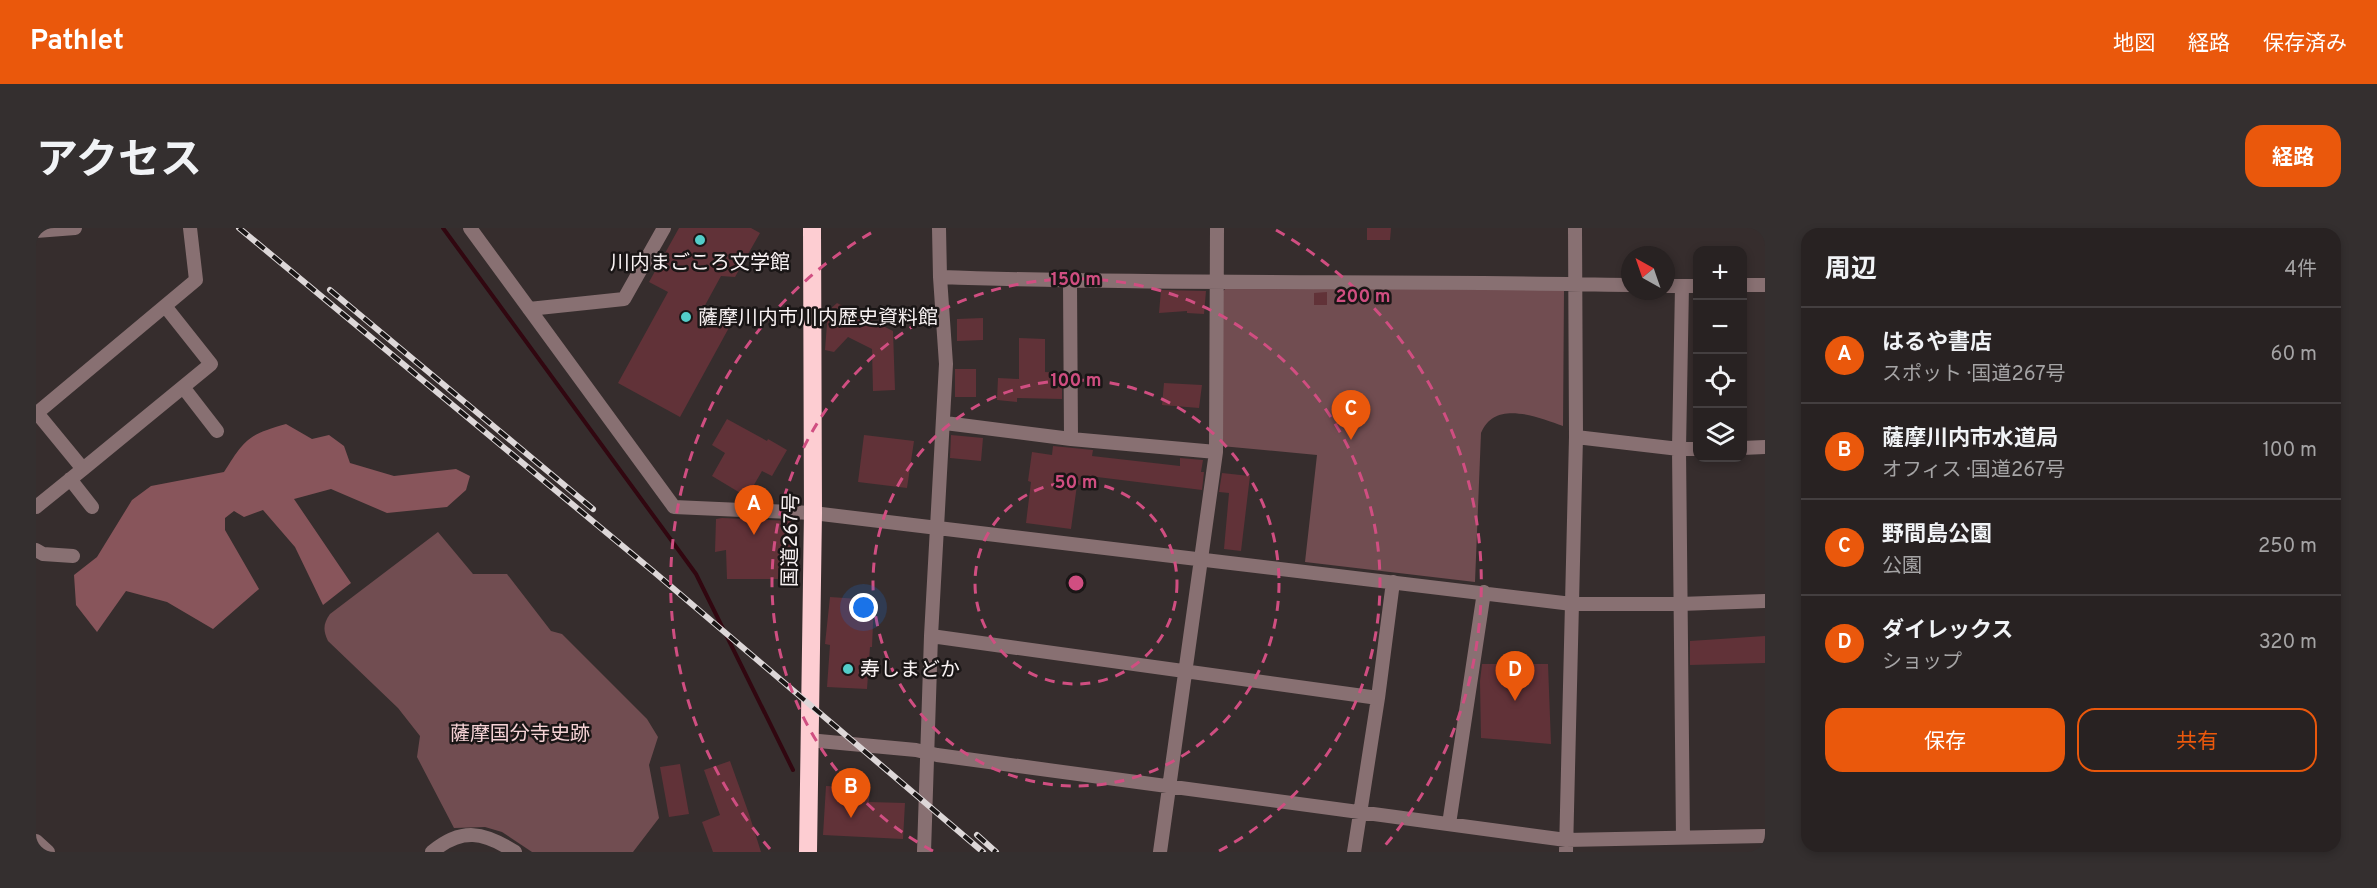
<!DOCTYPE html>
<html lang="ja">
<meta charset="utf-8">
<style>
:root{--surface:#282222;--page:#342f2f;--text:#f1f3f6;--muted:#a5a4a5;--line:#443f40;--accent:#ea580c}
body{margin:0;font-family:Overpass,"Noto Sans JP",sans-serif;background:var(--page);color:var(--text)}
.controls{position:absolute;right:18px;top:18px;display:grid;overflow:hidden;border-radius:12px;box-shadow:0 3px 9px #0003}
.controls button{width:54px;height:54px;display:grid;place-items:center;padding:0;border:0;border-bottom:2px solid var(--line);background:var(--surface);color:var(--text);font:30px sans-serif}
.compass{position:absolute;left:1585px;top:18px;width:54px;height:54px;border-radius:50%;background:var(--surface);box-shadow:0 3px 9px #0003;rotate:320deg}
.you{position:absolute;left:828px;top:380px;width:21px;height:21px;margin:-15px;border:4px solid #fff;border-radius:50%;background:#1a73e8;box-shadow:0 0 0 9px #1a73e833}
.badge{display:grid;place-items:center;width:39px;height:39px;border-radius:50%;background:var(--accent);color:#fff;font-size:20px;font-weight:700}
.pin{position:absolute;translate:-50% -50px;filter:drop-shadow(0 2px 3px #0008)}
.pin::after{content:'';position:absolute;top:32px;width:21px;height:18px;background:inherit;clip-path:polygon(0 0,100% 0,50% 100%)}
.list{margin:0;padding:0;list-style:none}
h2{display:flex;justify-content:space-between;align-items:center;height:78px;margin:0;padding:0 24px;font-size:26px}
h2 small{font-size:20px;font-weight:400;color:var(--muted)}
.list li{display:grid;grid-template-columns:39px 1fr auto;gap:18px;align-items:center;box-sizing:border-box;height:96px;padding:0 24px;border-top:2px solid var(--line)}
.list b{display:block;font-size:22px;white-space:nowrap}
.list p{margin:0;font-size:20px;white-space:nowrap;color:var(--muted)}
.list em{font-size:20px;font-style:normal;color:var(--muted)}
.actions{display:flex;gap:12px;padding:18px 24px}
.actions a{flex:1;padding:14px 0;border:2px solid var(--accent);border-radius:18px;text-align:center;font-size:21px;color:var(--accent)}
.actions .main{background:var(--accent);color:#fff}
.icon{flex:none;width:33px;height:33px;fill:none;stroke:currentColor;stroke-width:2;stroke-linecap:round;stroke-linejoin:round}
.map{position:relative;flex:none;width:1729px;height:624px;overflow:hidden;border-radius:18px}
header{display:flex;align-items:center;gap:36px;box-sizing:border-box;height:84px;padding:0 30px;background:var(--accent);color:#fff}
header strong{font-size:28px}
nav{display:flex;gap:33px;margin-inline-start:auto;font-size:21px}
.intro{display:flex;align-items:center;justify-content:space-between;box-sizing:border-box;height:144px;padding:0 36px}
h1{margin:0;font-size:42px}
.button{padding:15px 27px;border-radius:18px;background:var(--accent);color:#fff;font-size:21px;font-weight:700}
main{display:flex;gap:36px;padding:0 36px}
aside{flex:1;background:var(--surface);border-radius:18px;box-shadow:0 3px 9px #0003}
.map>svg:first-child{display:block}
</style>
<header>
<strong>Pathlet</strong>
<nav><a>地図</a><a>経路</a><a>保存済み</a></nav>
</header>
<div class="intro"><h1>アクセス</h1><a class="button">経路</a></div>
<main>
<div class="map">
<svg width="1729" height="624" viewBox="0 0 1729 624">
<rect width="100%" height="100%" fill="#362d2d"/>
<!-- green -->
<path fill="#714d51" d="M1191,59L1528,62L1527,198C1501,189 1459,171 1445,205L1439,354L1269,334L1281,227L1185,218L1187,63Z
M402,304L437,346H471L515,403L526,406L611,491L622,509L613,537L623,590L597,624H496L466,604L449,599L418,600L381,529L384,508L362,480L292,413C287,402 287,396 294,386Z"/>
<!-- forest -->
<path fill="#88555b" d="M250,196L276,211L293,207L308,218L314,235L358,248L420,241L434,248L430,262L411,279L351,285L295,261L258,271L315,355L287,377L259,319L227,282L208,289L198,283L189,290V302L223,361L177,401L131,374L90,363L61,404L40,377L38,347L61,329L96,272L115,258L188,244C209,211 211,207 250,196Z"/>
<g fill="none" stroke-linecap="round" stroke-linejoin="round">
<!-- stream -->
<path stroke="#310710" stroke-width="4" d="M407,0L660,346L757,542"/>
</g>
<!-- building -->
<path fill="#613238" d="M643,0H715L724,5L699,49L685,48L667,81L695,96L644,189L582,155L632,64L613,54Z
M1331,0H1355L1354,12H1331Z
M1125,62L1170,63L1168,86L1151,85V83L1123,85Z
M1291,64V77H1278V65Z
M801,75L857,103L859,162L837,163L836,121L812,109L798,124L789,122L792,83Z
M947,90V112L921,113V91Z
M983,110L1009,111V144L1026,145V171L981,170V174L961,172L962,150L983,151Z
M919,141H940V169H919Z
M1128,155L1166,157L1163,180L1126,177Z
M691,191L731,213L732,211L751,222L736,248L726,243L711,269L676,248L689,225L676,217Z
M828,207L878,213L871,260L822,254Z
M915,207L947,210L945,233L914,230Z
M1017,218L1057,222L1056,228L1144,238V230L1167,232L1165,244H1168L1166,262L1053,248L1052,258L1041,257L1035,301L990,295L995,254L992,253L996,224L1016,227Z
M1186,245L1214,248L1205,323L1188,321L1193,265L1183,264Z
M686,290L755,293V351H691L690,322L679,324L680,291Z
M794,369L838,372L836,419H834L831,461L791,459L794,417L789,416Z
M1729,408V435L1654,437V413Z
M1446,436H1512L1515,516L1445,510L1444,453Z
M694,533L713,586L725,624H677L666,594L684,587L668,542Z
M644,536L653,586L633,589L624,539Z
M790,558L834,560L833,574L869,575L867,611L787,607Z"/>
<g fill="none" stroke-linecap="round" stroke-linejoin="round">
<!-- minor -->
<path stroke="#887072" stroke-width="14" d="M434,0L638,279L777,285L1536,376H1644L1729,373
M0,3L39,0
M904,49C1134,57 1364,52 1594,57
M1034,54L1035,211
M1706,57H1729
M1630,58H1662
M1646,58L1643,221L1647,610
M129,78L175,136L47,241L1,185L160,52L154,0
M493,81L588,71L628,0
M147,159L181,203
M909,195L1035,211L1180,224
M1540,209L1643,221H1662
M1706,220L1729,219
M34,251L56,279
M0,279L47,241
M0,322L7,326L37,328
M895,408L1342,470
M772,512L880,522L901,527L1530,612L1729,608
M1413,596L1448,364
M0,613L12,624
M396,624C426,599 448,604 479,624
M888,624L895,408L910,136L904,49L903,0
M1124,624L1180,224L1181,0
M1318,624L1342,470L1357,354
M1530,624L1540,209L1539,0"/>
<!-- highway -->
<path stroke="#fdcdd2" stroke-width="18" d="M772,624L777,285L776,0"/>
<!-- rail casing -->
<g stroke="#ddd7d8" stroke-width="6">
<path id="rail" d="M203,0L618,344L947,624
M294,62L557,281
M941,607L960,624"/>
</g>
<!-- rail -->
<use href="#rail" stroke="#1a1616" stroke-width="4" stroke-dasharray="11" stroke-linecap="butt"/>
</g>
<!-- distance rings -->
<g fill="none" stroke="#d04e81" stroke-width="3" stroke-dasharray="10 8">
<circle cx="1040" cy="355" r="101"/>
<circle cx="1040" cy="355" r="203"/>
<path d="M897 623A304 304 0 1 1 1183 623"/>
<path d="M734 621A406 406 0 0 1 840 2M1240 2A406 406 0 0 1 1346 621"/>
</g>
<!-- markers -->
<g fill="#53cdc9" stroke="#1a1616" stroke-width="2">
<circle cx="664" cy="12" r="6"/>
<circle cx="650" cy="89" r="6"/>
<circle cx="812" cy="441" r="6"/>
</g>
<g text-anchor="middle" stroke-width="5" stroke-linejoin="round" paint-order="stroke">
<!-- poi labels -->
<g font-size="20" fill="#f8f2f3" stroke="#1a1616" text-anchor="start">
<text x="664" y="41" text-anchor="middle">川内まごころ文学館</text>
<text x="662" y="96">薩摩川内市川内歴史資料館</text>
<text x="824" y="448">寿しまどか</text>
</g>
<!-- street labels -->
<g font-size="20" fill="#f8f2f3" stroke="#1a1616">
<text transform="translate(754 312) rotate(-89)" y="7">国道267号</text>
</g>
<!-- park labels -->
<g font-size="20" fill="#f6d3d6" stroke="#1a1616">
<text x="484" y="512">薩摩国分寺史跡</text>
</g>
</g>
<circle cx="1040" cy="355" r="9" fill="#d04e81" stroke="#1a1616" stroke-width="3"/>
<g font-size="18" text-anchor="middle" font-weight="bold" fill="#d04e81" stroke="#1a1616" stroke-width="5" stroke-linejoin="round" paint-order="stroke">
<text x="1040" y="57">150 m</text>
<text x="1327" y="74">200 m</text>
<text x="1040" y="158">100 m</text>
<text x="1040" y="260">50 m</text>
</g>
</svg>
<div class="controls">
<button>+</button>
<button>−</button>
<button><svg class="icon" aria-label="locate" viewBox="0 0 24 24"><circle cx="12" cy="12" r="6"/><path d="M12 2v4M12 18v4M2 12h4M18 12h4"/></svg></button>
<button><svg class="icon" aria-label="layers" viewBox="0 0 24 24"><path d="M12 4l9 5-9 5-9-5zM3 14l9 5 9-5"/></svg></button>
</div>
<svg class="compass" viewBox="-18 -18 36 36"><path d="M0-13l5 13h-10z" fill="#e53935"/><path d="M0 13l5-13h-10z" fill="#a5a4a5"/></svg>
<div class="you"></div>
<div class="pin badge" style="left:718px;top:307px">A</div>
<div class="pin badge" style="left:815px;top:590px">B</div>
<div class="pin badge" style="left:1315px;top:212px">C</div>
<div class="pin badge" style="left:1479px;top:473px">D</div>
</div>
<aside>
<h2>周辺<small>4件</small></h2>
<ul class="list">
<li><span class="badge">A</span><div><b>はるや書店</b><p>スポット · 国道267号</p></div><em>60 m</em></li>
<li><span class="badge">B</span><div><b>薩摩川内市水道局</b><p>オフィス · 国道267号</p></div><em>100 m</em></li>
<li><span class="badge">C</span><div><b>野間島公園</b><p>公園</p></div><em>250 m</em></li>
<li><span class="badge">D</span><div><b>ダイレックス</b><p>ショップ</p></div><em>320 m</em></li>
</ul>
<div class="actions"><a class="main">保存</a><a>共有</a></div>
</aside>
</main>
